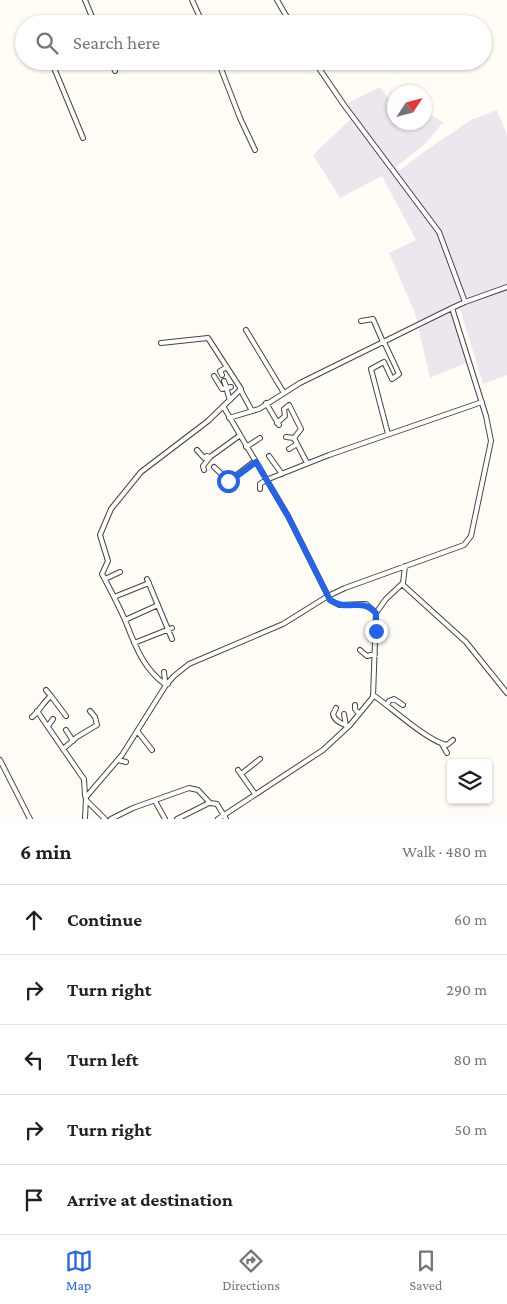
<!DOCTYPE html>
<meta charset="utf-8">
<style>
:root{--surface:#fff;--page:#f2f2f2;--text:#202124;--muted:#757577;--line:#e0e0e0;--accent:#2563eb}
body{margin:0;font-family:"Crimson Pro",serif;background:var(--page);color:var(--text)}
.controls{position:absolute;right:15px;bottom:15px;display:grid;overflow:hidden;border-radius:5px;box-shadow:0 1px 4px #0004}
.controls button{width:45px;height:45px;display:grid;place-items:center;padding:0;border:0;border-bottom:1px solid var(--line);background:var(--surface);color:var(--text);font:25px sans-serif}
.compass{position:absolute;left:387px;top:85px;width:45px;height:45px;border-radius:50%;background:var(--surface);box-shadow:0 1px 4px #0004;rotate:54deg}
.stop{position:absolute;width:15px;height:15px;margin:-11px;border:4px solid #2563eb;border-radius:50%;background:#fff}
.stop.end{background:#2563eb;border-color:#fff;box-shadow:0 1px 5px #0008}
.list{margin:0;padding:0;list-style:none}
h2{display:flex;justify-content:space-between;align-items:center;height:65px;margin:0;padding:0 20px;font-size:21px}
h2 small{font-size:16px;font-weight:400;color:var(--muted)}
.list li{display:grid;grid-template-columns:32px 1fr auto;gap:15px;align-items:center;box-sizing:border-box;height:70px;padding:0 20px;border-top:1px solid var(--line)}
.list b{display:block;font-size:19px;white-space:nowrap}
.list em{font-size:16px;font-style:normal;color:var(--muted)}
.icon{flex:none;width:28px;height:28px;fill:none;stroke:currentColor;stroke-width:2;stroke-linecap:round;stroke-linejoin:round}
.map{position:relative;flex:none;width:507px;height:819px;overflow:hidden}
.search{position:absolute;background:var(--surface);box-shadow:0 1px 4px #0004;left:15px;right:15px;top:15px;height:55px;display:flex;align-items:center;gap:12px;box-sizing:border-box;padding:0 18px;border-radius:28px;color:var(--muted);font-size:19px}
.sheet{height:415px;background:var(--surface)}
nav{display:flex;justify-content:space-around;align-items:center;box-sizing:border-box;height:70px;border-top:1px solid var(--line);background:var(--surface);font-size:14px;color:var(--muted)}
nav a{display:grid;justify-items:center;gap:2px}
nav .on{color:var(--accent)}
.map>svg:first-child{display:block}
</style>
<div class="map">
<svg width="507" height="819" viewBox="0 0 507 819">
<rect width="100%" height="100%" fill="#fffdf5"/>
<!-- industrial -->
<path fill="#eee6ef" d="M380,87L394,106V122H424L425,112L443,122L427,142L396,167L399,171L428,149L471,120L497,110L507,135V375L483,384L460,309L451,313L466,363L430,378L415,313L389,253L416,240L382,176L340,198L313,155L354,116L345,104Z"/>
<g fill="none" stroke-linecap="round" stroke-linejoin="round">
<!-- street casing -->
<g stroke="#444" stroke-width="6">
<path id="street" d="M85,0L95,24
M192,0L203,24
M277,0L291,24
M56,61L52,63L83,138
M111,61L115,71
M218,61L240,118L255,150
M465,302L507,287
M361,321L373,319L383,342
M246,330L284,393
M384,342L399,374L392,379L384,362L371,369L388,434
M161,343L208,338L241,389L208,421L141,472L111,509L100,535L108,561L102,574C110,589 118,604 125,620C135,645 143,669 166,685
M222,375L220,371L227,367
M214,376L222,389L231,387
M224,381C227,387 227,393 230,400
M240,389L252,411
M266,403L279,425
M223,406L288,516L330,600L339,605L366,604L376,613
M229,418L259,409L300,383L452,308
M277,423L285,416L284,409L289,405L301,429L294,438L307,463
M286,437L294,438
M246,447L260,438
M289,449L297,444
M197,450L204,458L207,456L210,457L239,436
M269,456L282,474
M214,467L229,481L255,461
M204,470L203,466L210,457
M260,489V484L266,480L329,455L482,402
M105,579L120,572
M147,579L172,639
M402,584L466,642L507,693
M114,597L149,583
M125,620L158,605
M134,643L172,628
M360,650L367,656L375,654
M164,672L165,681L168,684
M46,690L51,696
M373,695C391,707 427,741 447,745L453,740
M355,705V709L359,714
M387,705L389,701L394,699L403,705
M336,708L333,714C334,721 342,724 348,726
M37,711L81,775L84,779L85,796L86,797
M344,714L346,726
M32,717C40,711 43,702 51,696L66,716
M48,726L53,719
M66,730L73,741
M138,732L152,750
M442,744L447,753
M63,749L77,737L97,725L95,717L90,711
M0,760L30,819
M118,760L126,762
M238,770L255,794
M241,774L260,759
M86,800L105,819
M155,801L165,819
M85,819L86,797L122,755L166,685L174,676L189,664L283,624L328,596L345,588L464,545L471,536L491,441L486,416L452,308L465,302L439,232L344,105L314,61
M111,819L133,808L189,788L198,790L210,803L217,804L226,819
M177,819L209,803
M218,819L323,750L350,725L373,697L376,613L386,599L403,583L405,566"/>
</g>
<!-- street -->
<use href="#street" stroke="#fff" stroke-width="4"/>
</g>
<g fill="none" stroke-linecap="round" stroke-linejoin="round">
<!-- route -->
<path stroke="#2563eb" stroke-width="6" d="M228,481L233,479L256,462L288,516L330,600C349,613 360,596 376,613V631"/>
</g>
</svg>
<div class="controls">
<button><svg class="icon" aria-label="layers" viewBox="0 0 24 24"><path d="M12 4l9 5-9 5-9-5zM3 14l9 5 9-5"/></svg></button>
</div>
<svg class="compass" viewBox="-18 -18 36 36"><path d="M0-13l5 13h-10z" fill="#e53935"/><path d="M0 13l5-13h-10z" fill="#757577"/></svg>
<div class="stop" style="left:228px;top:481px"></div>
<div class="stop end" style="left:376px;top:631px"></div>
<div class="search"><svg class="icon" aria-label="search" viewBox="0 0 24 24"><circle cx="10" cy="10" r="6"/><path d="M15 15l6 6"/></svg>Search here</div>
</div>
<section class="sheet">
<h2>6 min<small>Walk · 480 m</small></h2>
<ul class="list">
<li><svg class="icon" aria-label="ahead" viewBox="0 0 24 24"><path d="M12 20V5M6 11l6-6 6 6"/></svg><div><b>Continue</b></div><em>60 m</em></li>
<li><svg class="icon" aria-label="right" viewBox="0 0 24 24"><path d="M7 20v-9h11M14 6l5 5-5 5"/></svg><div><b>Turn right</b></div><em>290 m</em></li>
<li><svg class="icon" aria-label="left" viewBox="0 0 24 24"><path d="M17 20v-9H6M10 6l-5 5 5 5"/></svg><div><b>Turn left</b></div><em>80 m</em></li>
<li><svg class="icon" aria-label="right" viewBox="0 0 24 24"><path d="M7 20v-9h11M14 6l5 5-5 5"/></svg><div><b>Turn right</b></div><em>50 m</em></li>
<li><svg class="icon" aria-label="arrive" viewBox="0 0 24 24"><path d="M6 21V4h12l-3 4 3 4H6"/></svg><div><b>Arrive at destination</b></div></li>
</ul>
</section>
<nav>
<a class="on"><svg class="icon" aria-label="map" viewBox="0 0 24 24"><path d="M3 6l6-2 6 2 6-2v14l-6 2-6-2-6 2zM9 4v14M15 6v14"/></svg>Map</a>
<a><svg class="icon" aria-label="directions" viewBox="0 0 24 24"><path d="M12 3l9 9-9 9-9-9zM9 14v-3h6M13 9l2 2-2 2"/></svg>Directions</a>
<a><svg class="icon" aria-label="saved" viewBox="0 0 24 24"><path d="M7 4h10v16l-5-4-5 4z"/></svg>Saved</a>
</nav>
